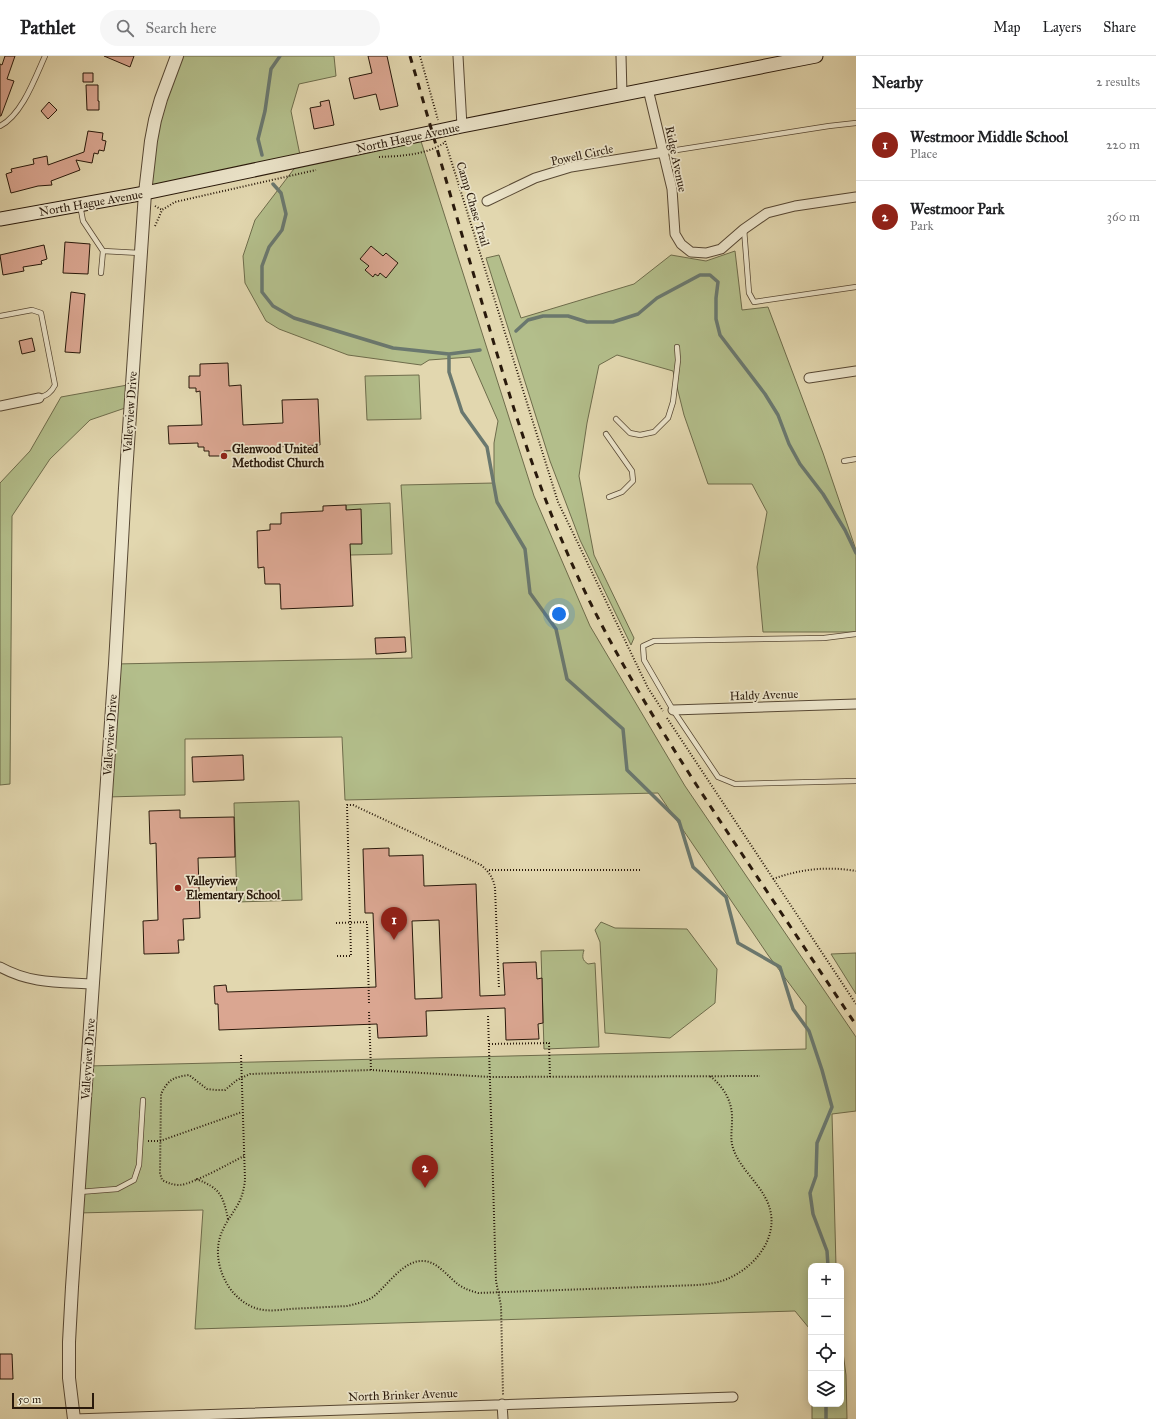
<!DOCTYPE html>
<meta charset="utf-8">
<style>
:root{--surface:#fff;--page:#f6f6f6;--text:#202124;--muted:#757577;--line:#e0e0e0;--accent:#8f2418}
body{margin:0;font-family:"IM FELL Great Primer",serif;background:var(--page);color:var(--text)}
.controls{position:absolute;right:12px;bottom:12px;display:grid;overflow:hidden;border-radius:8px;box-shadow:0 2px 10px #0003}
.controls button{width:36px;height:36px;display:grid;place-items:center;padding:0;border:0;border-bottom:1px solid var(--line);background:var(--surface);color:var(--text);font:20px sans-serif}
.scale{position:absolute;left:12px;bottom:10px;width:82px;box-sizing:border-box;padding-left:4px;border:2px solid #29190b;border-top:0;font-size:11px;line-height:14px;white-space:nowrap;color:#29190b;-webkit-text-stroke:3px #ece5cb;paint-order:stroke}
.you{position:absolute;left:559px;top:558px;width:14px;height:14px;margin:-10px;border:3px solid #fff;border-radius:50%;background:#1a73e8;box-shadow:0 0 0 6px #1a73e833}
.badge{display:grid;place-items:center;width:26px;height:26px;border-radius:50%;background:var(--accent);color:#fff;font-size:13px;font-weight:700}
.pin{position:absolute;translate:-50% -33px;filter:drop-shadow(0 1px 2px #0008)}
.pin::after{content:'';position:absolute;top:21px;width:14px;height:12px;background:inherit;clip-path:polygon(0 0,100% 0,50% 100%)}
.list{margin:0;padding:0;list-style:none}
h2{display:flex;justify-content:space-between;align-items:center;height:52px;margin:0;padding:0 16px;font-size:17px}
h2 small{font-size:13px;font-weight:400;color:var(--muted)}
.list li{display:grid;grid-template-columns:26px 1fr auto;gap:12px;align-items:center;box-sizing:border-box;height:72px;padding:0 16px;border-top:1px solid var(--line)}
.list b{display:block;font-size:15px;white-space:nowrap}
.list p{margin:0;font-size:13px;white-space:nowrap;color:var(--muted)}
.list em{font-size:13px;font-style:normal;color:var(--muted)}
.icon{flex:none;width:22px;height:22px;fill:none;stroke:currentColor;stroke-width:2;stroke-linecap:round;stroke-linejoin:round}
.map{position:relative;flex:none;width:856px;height:1363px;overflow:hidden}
header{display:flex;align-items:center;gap:24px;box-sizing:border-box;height:56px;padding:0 20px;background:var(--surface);border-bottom:1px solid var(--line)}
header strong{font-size:19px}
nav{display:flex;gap:22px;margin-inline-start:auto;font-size:14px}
.search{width:280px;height:36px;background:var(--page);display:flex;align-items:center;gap:10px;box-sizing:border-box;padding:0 14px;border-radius:22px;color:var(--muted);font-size:15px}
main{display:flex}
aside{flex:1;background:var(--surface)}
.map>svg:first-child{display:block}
</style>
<header>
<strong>Pathlet</strong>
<div class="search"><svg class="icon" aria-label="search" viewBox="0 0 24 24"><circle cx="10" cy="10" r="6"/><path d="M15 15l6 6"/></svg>Search here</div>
<nav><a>Map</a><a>Layers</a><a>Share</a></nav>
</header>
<main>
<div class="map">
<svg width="856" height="1363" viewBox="0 0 856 1363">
<rect width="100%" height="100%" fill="#e2d7af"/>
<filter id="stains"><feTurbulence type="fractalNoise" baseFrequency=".005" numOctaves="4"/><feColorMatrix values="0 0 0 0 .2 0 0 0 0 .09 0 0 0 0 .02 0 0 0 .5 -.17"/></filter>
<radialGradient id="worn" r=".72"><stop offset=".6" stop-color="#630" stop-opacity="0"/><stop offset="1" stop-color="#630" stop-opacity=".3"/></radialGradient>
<!-- green -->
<path fill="#b3be8b" stroke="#6e6c4b" d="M177,0H334L336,20L299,28L291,55L301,104L419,79L534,440L590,570L685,730L856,981V1055L832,1058L836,1210H811V1328L809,1272L795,1255L195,1273L203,1154L77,1157L87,1010L806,993V950L768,899L658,737L345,744L342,681L185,683V739L106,741L115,608L412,602L401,429L494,427V387L498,365L470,301L429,304L421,309L348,299L279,273L266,265L245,227L243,200L255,164L300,105L145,137L151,85Z
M735,195L742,254L768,251L823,397L856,494V576H763L757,511L767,456L752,428H708L684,359L673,315L617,299L599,309L587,367L579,420L594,499L634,582L631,589L580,484L550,405L486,202L499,199L521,262L634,228L671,199L706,205Z
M419,319L421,363L367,364L365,320Z
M133,328L131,350L90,364L50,403L12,460L10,728L0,729V427L30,395L61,341Z
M390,447L392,498L351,499L347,497L346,449Z
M299,745L302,844L237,846L234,747Z
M601,866L615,872L687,873L717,913L715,947L670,982L605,977L600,886L595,874Z
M584,894C582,901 582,904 588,908L595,907L599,991L544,993L541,895Z
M856,897V938L831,898Z
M841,1281L846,1319L847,1363H812V1348H841Z"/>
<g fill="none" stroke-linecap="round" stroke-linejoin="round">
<!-- stream -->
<path stroke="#6a786f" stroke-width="3.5" d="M262,99L258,83L265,55L271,13L280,0
M273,128L281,137L286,158L282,174L269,191L262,210V236L273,250L294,262L393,292L449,298L480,294
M516,275L528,264L543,260H568L587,266H613L638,258L657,242L700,219H710L718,226L716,242V263L720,279L765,338L778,359L789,388L800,408L823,438L845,474L856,497
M449,298V316L462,356L487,391L497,446L525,493L530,537L556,573L567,623L623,673L627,714L679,765L693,811L726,841L738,887L780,911L793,953L809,975L822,1014L832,1051L817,1087L816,1120L810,1137L813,1158L827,1195L828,1210
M826,1363V1348"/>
</g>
<!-- building -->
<path fill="#daa691" stroke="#29190b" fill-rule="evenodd" d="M5,0H15L7,23L14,25L1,60H0V8L2,9Z
M104,0H134L130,11Z
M368,0H387L398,50L380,54L376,38L354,43L349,22L372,17Z
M83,17H93V26H83Z
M86,29H98V45H99V54H87Z
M329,44L334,69L314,73L310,52L321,50L320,46Z
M49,46L57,54L48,63L41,55Z
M88,75L103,77L102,84L106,85L104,95L99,94L98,98L94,97L92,107L76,104L80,114L51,125L52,129L38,130L11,137L6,118L12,116L11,113L34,108L33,103L47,100L48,109L84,96Z
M65,186L90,188L88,218L63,217Z
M44,189L47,203L41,205L42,208L23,211L24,215L3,219L0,199Z
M371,190L383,200L386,197L398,207L386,222L380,217L378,220L375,218L373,221L365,214L369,210L360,203Z
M71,236L85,238L80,297L65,296Z
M32,282L35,295L22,298L19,285Z
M228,307L229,330L241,329L243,369L283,367L282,344L318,343L320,389L275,391V393L224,395V400H209V395H204V391H198V387L169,388L168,370L202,369L200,335L196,336V332H189V320H200V308Z
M346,449V454L361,453L362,488H350L353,550L281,553L280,528H265L264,511L258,512L257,475L270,474V468H281V457L323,455V450Z
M405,581L406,596L376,598L375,582Z
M243,699L244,724L193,726L192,701Z
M180,754V762L234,761L235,801L198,802L200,862L183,863L184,884H178L179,897L144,898L143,865L158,864L156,787L150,788L149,755Z
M389,792V800L423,799L424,830L476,828L480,940L505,939L503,907L536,906L537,923L542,922L543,967L538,968L539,983L506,984L505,952L426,955L427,980L378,982L377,968L219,974L218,948H215L214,930L226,929L227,936L376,931L373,857H365L363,793ZM439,864L442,942L415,943L412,865Z
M0,1298H12L13,1323H0Z"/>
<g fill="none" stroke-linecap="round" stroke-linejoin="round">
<!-- service casing -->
<g stroke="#574834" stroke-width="6">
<path id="service" d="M0,70C22,59 35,22 45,0
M664,96L829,70L856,67
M80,149L83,165L103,195L140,197
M744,173L749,237L754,246L856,231
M101,217L103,195
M0,260L32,254L41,257L55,329C51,337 47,339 39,342
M616,363L630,377L640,379L654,376L668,362L673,346L678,304L677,291
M606,378L632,415L633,425L622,436L609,441
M844,405L856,403
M856,578L824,582L654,585L643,590L644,604L673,654L718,721L735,728L856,725
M79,1136L117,1133L134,1124L139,1109L143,1044"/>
</g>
<!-- minor casing -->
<g stroke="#574834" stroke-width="11">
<path id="minor" d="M458,0L462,70
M621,0L622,38
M648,33L672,133L675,178L681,188L691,196L706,197L721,193L744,173L767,157L795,150L856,141
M487,145L535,122L571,111L664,96
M809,322L856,315
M0,350L39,342
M673,654L856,648
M0,911C31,928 58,926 93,928
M502,1348L503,1363
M74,1363L733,1341"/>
</g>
<!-- tertiary casing -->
<g stroke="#574834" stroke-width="14">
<path id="tertiary" d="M74,1363L69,1322V1286L72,1231L115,608L125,432L145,137L151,85L155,64L161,43L177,0"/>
</g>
<!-- secondary casing -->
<g stroke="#29190b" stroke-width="15">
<path id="secondary" d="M0,163L145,137L462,70L816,0"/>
</g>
<!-- path -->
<path stroke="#29190b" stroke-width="2" stroke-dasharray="1 2" stroke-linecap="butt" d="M420,0L438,64
M445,85L558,446L648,632L663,655
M379,101C401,100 426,99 444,87
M155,150L162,154
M155,170L162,154L175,146L316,114
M667,662L856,948
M489,814H641
M773,823C800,813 828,810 856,815
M336,867L367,866L369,947
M337,900H351L347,749H353L481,809C489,816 493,821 495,832L499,933
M369,956L371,1014L491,1021L760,1020
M488,960L496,1225L501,1250L503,1339
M489,988L549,987L550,1021
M241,999L245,1124C244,1133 242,1142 237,1150C230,1162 222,1171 219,1185C213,1214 233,1250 264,1254C272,1255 281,1254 289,1253C308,1252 328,1251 347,1250C356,1248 365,1246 373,1241C387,1230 404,1203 424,1205C438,1206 448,1221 459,1229C465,1233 471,1235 478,1237L698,1229C708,1228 718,1227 727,1223C758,1210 783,1176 766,1143C757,1125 739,1111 733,1092C730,1083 732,1074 732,1065C733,1046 724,1031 710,1020
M148,1085H160L242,1056
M244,1100C230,1107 193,1128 180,1129C173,1129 168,1127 162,1124L160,1117L161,1038C168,1024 173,1021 189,1019L207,1033L216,1034H225L237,1024L250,1018L371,1014
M196,1123C220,1132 223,1139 228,1163"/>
<!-- service -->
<use href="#service" stroke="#ece5cb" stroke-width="4.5"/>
<!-- minor -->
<use href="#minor" stroke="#ece5cb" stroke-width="9"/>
<!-- tertiary -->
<use href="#tertiary" stroke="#ece5cb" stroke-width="12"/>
<!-- secondary -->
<use href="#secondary" stroke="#ece5cb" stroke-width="13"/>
<!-- rail -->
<path stroke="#29190b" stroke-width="3" stroke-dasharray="7 7" stroke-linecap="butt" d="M410,0C433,78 455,156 478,233C509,340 541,448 591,548C635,636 688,717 742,798C780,855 818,912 856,969"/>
</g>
<!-- markers -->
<g fill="#8f2418" stroke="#ece5cb" stroke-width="1.5">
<circle cx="224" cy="400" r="4"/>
<circle cx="178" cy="832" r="4"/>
</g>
<g text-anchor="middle" stroke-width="3.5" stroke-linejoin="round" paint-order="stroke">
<!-- street labels -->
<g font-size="12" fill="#29190b" stroke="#ece5cb">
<text transform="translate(408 82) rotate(-12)" y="4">North Hague Avenue</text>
<text transform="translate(582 99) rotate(-12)" y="4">Powell Circle</text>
<text transform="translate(676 103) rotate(78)" y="4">Ridge Avenue</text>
<text transform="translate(91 147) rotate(-10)" y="4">North Hague Avenue</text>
<text transform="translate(473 148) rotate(73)" y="4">Camp Chase Trail</text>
<text transform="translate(130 356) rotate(-86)" y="4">Valleyview Drive</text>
<text transform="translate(764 639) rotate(-2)" y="4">Haldy Avenue</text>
<text transform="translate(110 679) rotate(-86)" y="4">Valleyview Drive</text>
<text transform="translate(88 1003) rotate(-86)" y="4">Valleyview Drive</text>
<text transform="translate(403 1339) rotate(-2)" y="4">North Brinker Avenue</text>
</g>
<!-- poi labels -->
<g font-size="12" font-weight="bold" fill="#29190b" stroke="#ece5cb" text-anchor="start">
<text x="232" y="397">Glenwood United<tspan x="232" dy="14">Methodist Church</tspan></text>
<text x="186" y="829">Valleyview<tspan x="186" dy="14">Elementary School</tspan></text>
</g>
</g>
<rect width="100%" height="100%" filter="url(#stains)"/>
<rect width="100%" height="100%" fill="url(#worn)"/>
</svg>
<div class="controls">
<button>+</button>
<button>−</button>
<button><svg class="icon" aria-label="locate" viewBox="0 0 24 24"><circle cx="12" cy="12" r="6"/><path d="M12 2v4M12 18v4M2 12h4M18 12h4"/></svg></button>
<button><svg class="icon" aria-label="layers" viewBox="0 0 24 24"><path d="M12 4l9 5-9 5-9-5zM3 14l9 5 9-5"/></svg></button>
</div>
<div class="scale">50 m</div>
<div class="you"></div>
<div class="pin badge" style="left:394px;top:884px">1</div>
<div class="pin badge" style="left:425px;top:1132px">2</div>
</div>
<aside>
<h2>Nearby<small>2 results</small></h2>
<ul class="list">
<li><span class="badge">1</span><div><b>Westmoor Middle School</b><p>Place</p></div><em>220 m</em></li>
<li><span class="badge">2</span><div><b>Westmoor Park</b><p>Park</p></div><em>360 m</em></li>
</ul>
</aside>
</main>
